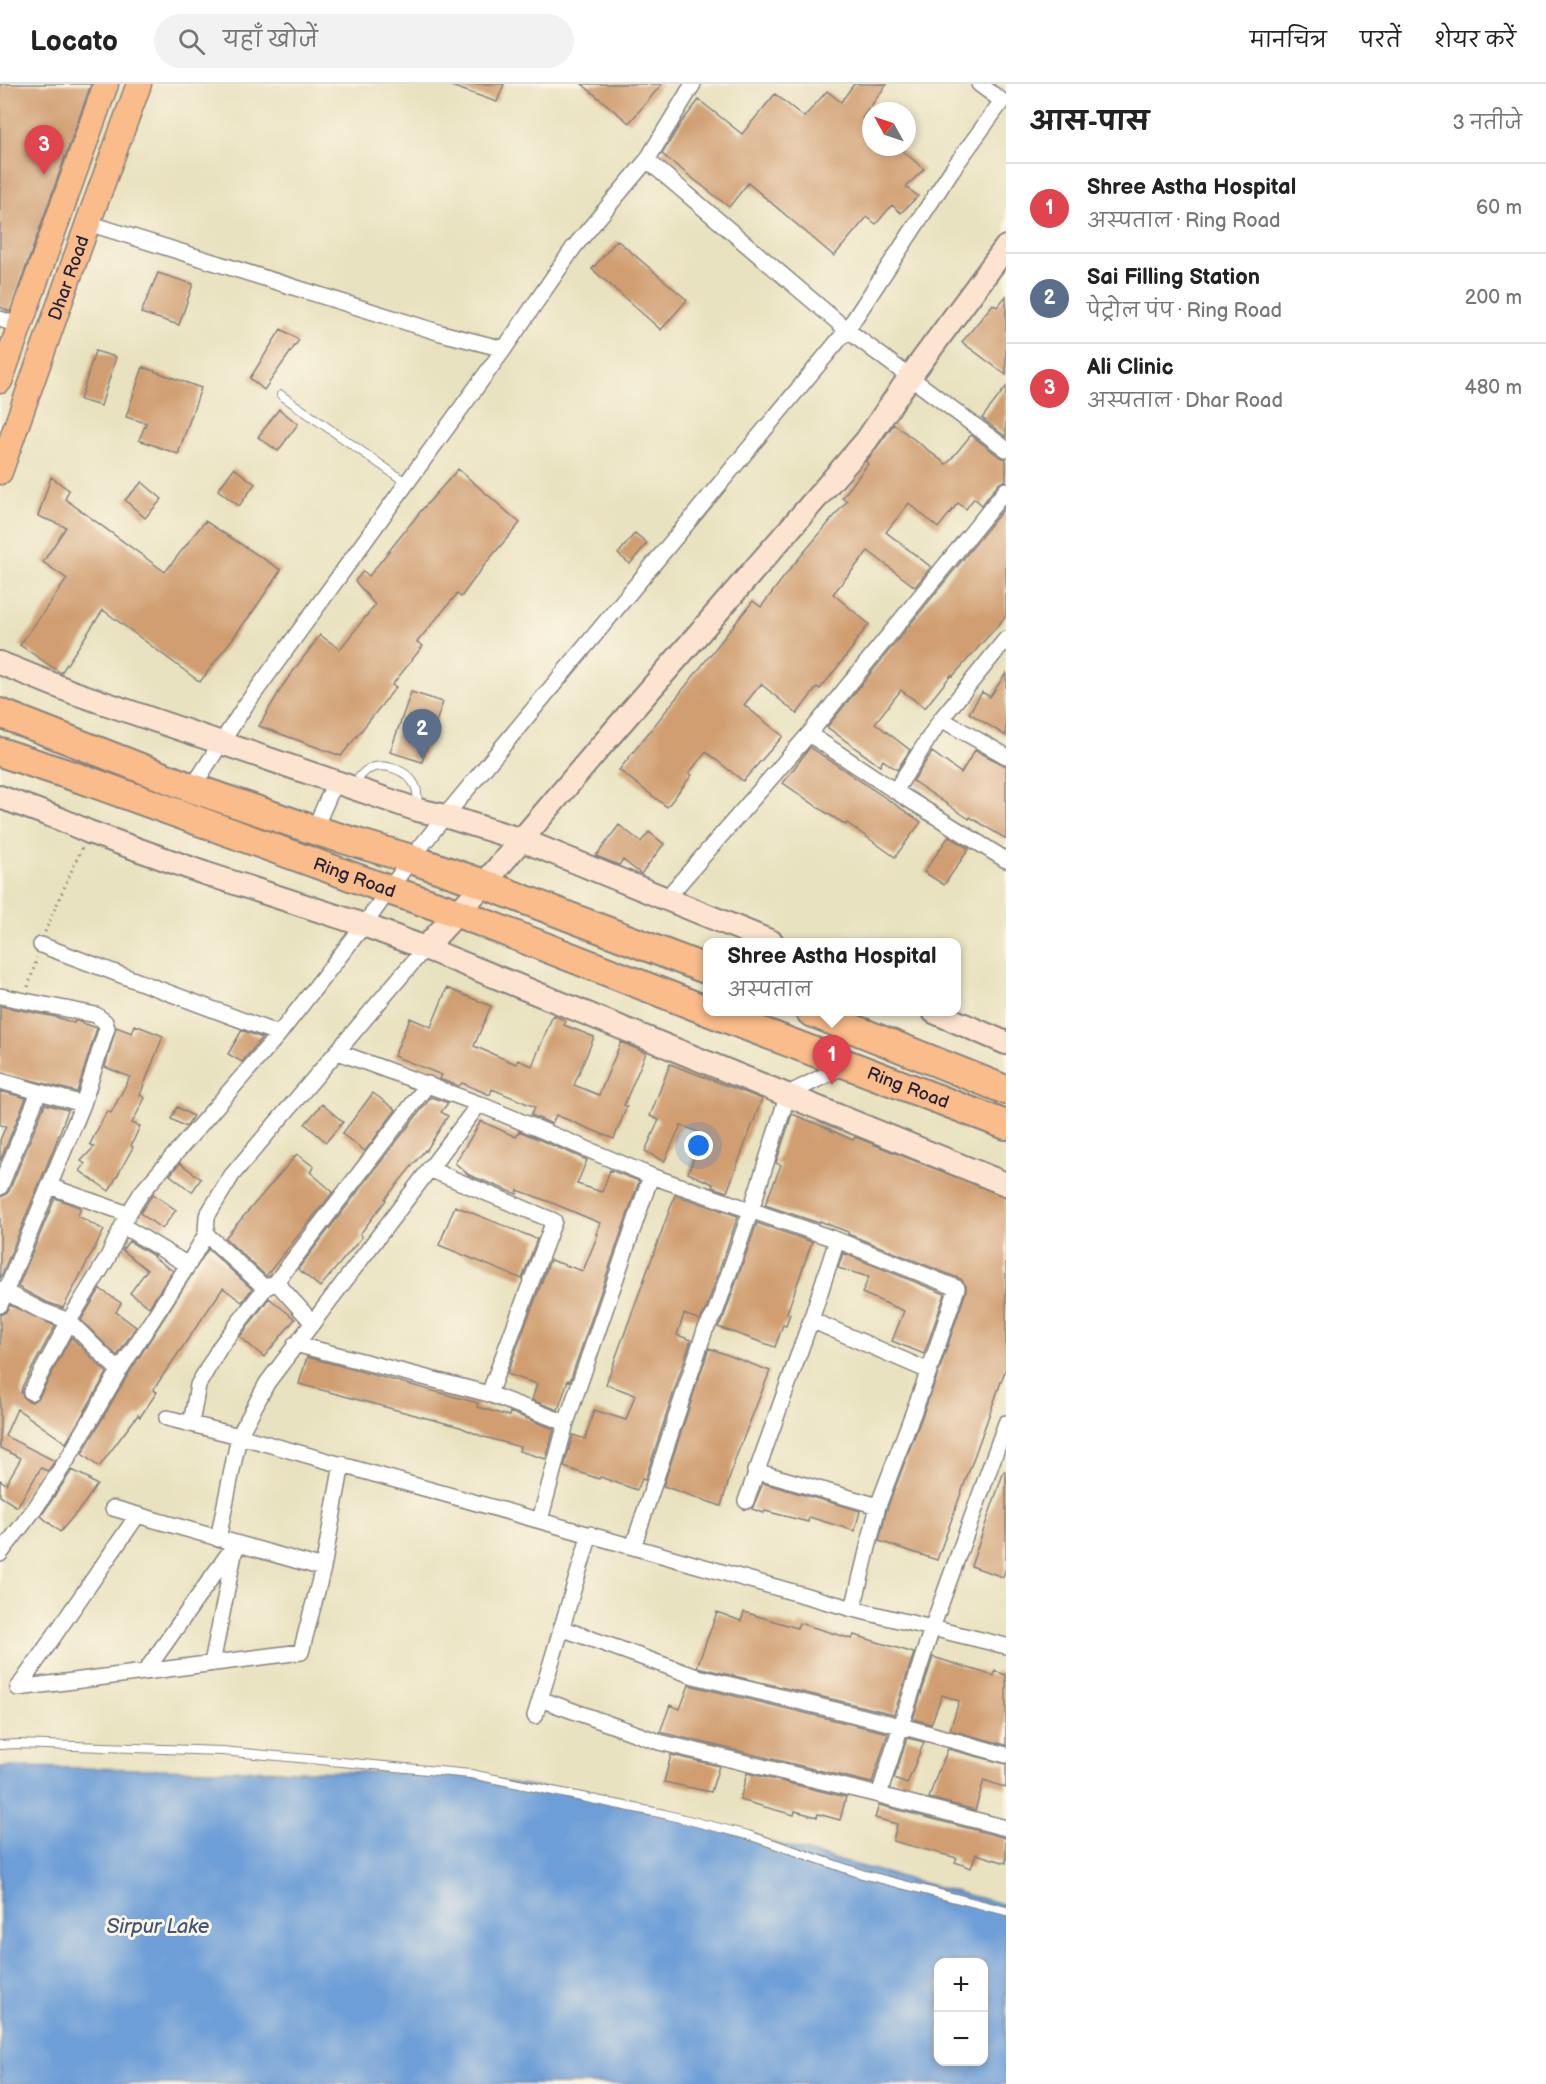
<!DOCTYPE html>
<html lang="hi">
<meta charset="utf-8">
<style>
:root{--surface:#fff;--page:#f2f2f2;--text:#222;--muted:#767676;--line:#e0e0e0;--accent:#7c3aed}
body{margin:0;font-family:"Balsamiq Sans","Playpen Sans Deva",sans-serif;background:var(--page);color:var(--text)}
.controls{position:absolute;right:18px;bottom:18px;display:grid;overflow:hidden;border-radius:12px;box-shadow:0 3px 9px #0003}
.controls button{width:54px;height:54px;display:grid;place-items:center;padding:0;border:0;border-bottom:2px solid var(--line);background:var(--surface);color:var(--text);font:30px sans-serif}
.compass{position:absolute;left:862px;top:18px;width:54px;height:54px;border-radius:50%;background:var(--surface);box-shadow:0 3px 9px #0003;rotate:310deg}
.you{position:absolute;left:699px;top:1062px;width:21px;height:21px;margin:-15px;border:4px solid #fff;border-radius:50%;background:#1a73e8;box-shadow:0 0 0 9px #1a73e833}
.badge{display:grid;place-items:center;width:39px;height:39px;border-radius:50%;background:var(--accent);color:#fff;font-size:20px;font-weight:700}
.pin{position:absolute;translate:-50% -50px;filter:drop-shadow(0 2px 3px #0008)}
.pin::after{content:'';position:absolute;top:32px;width:21px;height:18px;background:inherit;clip-path:polygon(0 0,100% 0,50% 100%)}
.popup{position:absolute;left:703px;top:854px;width:258px;height:78px;box-sizing:border-box;display:grid;place-content:center;border-radius:12px;background:var(--surface);filter:drop-shadow(0 2px 4px #0005);font-size:20px;white-space:nowrap;color:var(--muted)}
.popup b{font-size:22px;color:var(--text)}
.popup::after{content:'';position:absolute;left:50%;top:100%;margin-left:-12px;border:12px solid transparent;border-top-color:var(--surface)}
.list{margin:0;padding:0;list-style:none}
h2{display:flex;justify-content:space-between;align-items:center;height:78px;margin:0;padding:0 24px;font-size:26px}
h2 small{font-size:20px;font-weight:400;color:var(--muted)}
.list li{display:grid;grid-template-columns:39px 1fr auto;gap:18px;align-items:center;box-sizing:border-box;height:90px;padding:0 24px;border-top:2px solid var(--line)}
.list b{display:block;font-size:22px;white-space:nowrap}
.list p{margin:0;font-size:20px;white-space:nowrap;color:var(--muted)}
.list em{font-size:20px;font-style:normal;color:var(--muted)}
.icon{flex:none;width:33px;height:33px;fill:none;stroke:currentColor;stroke-width:2;stroke-linecap:round;stroke-linejoin:round}
.map{position:relative;flex:none;width:1006px;height:2000px;overflow:hidden}
header{display:flex;align-items:center;gap:36px;box-sizing:border-box;height:84px;padding:0 30px;background:var(--surface);border-bottom:2px solid var(--line)}
header strong{font-size:28px}
nav{display:flex;gap:33px;margin-inline-start:auto;font-size:21px}
.search{width:420px;height:54px;background:var(--page);display:flex;align-items:center;gap:15px;box-sizing:border-box;padding:0 21px;border-radius:33px;color:var(--muted);font-size:22px}
main{display:flex}
aside{flex:1;background:var(--surface)}
.map>svg:first-child{display:block}
</style>
<header>
<strong>Locato</strong>
<div class="search"><svg class="icon" aria-label="search" viewBox="0 0 24 24"><circle cx="10" cy="10" r="6"/><path d="M15 15l6 6"/></svg>यहाँ खोजें</div>
<nav><a>मानचित्र</a><a>परतें</a><a>शेयर करें</a></nav>
</header>
<main>
<div class="map">
<svg width="1006" height="2000" viewBox="0 0 1006 2000">
<rect width="100%" height="100%" fill="#fcf5e5"/>
<filter id="ink" filterUnits="userSpaceOnUse"><feTurbulence type="fractalNoise" baseFrequency=".0167" numOctaves="2"/><feDisplacementMap in="SourceGraphic" scale="12" xChannelSelector="R" yChannelSelector="G"/><feConvolveMatrix kernelMatrix="1 2 1 2 8 2 1 2 1" color-interpolation-filters="sRGB"/></filter>
<filter id="wash" filterUnits="userSpaceOnUse"><feTurbulence type="fractalNoise" baseFrequency=".008" numOctaves="4" result="noise"/><feDisplacementMap in="SourceGraphic" scale="24" xChannelSelector="R" yChannelSelector="G"/><feGaussianBlur stdDeviation="1.35" result="paint"/><feColorMatrix in="noise" values="0 0 0 0 0 0 0 0 0 0 0 0 0 0 0 0 0 1.4 0 .05"/><feComposite in="paint" operator="in"/></filter>
<g filter="url(#wash)">
<rect width="100%" height="100%" fill="#e9e2c0"/>
<!-- water -->
<path fill="#6d9ed7" stroke="#486089" stroke-width="1.5" fill-rule="evenodd" d="M0,1683L448,1689L596,1712L1006,1821V2000H0ZM939,1878H984V1978H939Z"/>
<g id="blocks">
<!-- building -->
<path fill="#d09e71" d="M0,0H91L10,228L0,223Z
M451,0H504L497,18L451,2Z
M582,0H662L629,39Z
M854,0H887L862,34L871,41V63H898L924,85L906,103L918,112L901,129L892,121L876,140L867,133L834,172L748,99L729,123L662,70L681,39L699,16L742,50L775,10L804,33L827,7L841,18Z
M617,156L687,216L661,246L592,185Z
M158,189L193,200L179,241L141,229Z
M1006,212V291L962,258L993,220L997,223Z
M281,245L299,256L264,306L250,294Z
M95,267L116,273L101,322L80,316Z
M143,283L201,304L178,370L139,356L146,339L126,333Z
M1006,303V353L982,334Z
M279,325L298,340L278,367L258,353Z
M894,340L946,380L948,379L971,351L1000,373L1006,375V396L998,400L982,421L974,414L966,425L958,419L938,444L909,419L886,448L931,483L915,503L868,467L833,510L869,540L853,561L854,562L820,605L817,603L797,630L761,600L744,621L783,652L743,697L706,668L689,689L692,691L667,723L619,686L753,517L761,523L790,485L847,417L842,414L868,380L866,378Z
M234,384L255,400L239,422L218,406Z
M458,385L520,439L486,479L461,513L457,510L417,558L423,562L392,601L396,603L341,672L259,642L283,601L320,551L340,565L375,521L355,497L363,487L369,492L420,428Z
M51,393L69,406L65,415L165,488L205,437L281,486L254,526L200,598L103,526L61,589L20,561L67,495L43,478L66,443L38,432Z
M142,398L162,415L145,434L125,416Z
M1006,422V532L953,592L951,591L925,624L901,606L875,639L910,666L897,686L883,676L880,682L827,643Z
M635,449L647,459L630,480L618,470Z
M1006,589V652L969,629L982,608L990,613Z
M411,608L443,618L422,678L390,668Z
M810,663L921,738L895,773L847,739L846,741L825,728L783,699Z
M975,666L1006,682V755L970,733L969,735L913,697L932,668L961,689Z
M619,741L641,758L649,748L664,760L641,790L623,776L619,781L596,772Z
M949,752L969,765L944,801L924,788Z
M447,904L491,922L474,962L516,980L518,976L532,982L553,931L566,937L564,941L594,953L574,1001L599,1011L621,958L646,969L624,1021L627,1022L614,1055L556,1031L552,1040L531,1031L535,1023L492,1005L490,1011L462,999L459,1002L439,995L442,991L394,972L410,934L431,943Z
M0,922L56,933L74,939L75,937H77L97,944L77,1008L0,988Z
M135,941L163,952L140,1011L145,1014L132,1039L140,1042L131,1062L133,1063L109,1107L80,1087L85,1080L81,1077L94,1063L90,1060L107,1027L111,1029L130,993L105,983L116,943L132,949Z
M242,946L262,954L242,978L228,970Z
M670,980L762,1015L727,1108L712,1103L713,1100L688,1089L703,1050L681,1041L664,1078L645,1067L659,1036L650,1032Z
M0,1007L26,1014L0,1077V1056L6,1042L0,1041Z
M373,1009L396,1026L365,1067L342,1050Z
M431,1013L448,1019L441,1028L448,1032L426,1067L425,1066L385,1115L386,1116L360,1150L362,1153L320,1203L298,1185Z
M45,1020L68,1026L54,1064L0,1195V1113L5,1111L9,1107Z
M322,1020L343,1038L326,1058L305,1040Z
M177,1023L193,1032L186,1043L171,1035Z
M792,1030L830,1045V1046L853,1056L855,1053L1006,1113V1284L937,1476L879,1457L887,1425L938,1290L966,1207V1202L961,1195L848,1150V1148L835,1143L820,1137L819,1139L765,1121L781,1081L776,1079Z
M481,1037L516,1053L519,1047L587,1076L577,1100L602,1108L610,1086L639,1097L570,1297L568,1296L558,1326L532,1316L537,1300L507,1290L550,1176L583,1187L598,1150H596L600,1139L550,1118L518,1106L517,1110L479,1095L469,1091L455,1079Z
M297,1070L314,1083L310,1088L333,1108L266,1192L225,1154Z
M180,1079L201,1095L192,1108L170,1091Z
M153,1110L176,1126L162,1145L140,1129Z
M675,1111L738,1132L706,1225L700,1236L684,1230L677,1251L691,1256L645,1396L642,1395L637,1406L600,1393L599,1395L564,1383L573,1351L585,1355L594,1326L626,1336L635,1311L606,1300Z
M55,1114L81,1124L78,1132L104,1146L63,1224L44,1217L18,1203Z
M455,1122L537,1155L522,1195L439,1161Z
M757,1139L812,1158L787,1229L790,1230L786,1242L783,1241L775,1263L718,1243L724,1232Z
M129,1157L154,1172L153,1173L173,1187L149,1223L130,1209L147,1186L122,1166Z
M208,1165L252,1205L242,1218L223,1204L153,1306L157,1308L140,1333L138,1331L125,1348L99,1383L82,1370L127,1292Z
M843,1169L945,1210L924,1270L892,1257L904,1227L862,1209L869,1193L838,1184Z
M100,1205L121,1219L116,1228L136,1243L117,1272L81,1236Z
M269,1214L295,1235L264,1273L240,1253Z
M10,1221L55,1242L22,1303L21,1309L26,1316L32,1318L39,1313L71,1253L107,1289L66,1359L17,1325L5,1352L55,1377L48,1387L41,1384L17,1423L0,1412V1396L6,1400L21,1374L0,1364V1231L6,1228Z
M709,1264L770,1287L736,1373L721,1422L663,1402Z
M307,1273L478,1319L477,1323L509,1332L510,1328L554,1345L546,1375L519,1367L520,1363L481,1352L460,1343L299,1300Z
M72,1386L90,1395L89,1396L97,1401L83,1421L60,1448L41,1432Z
M1004,1387L1006,1388V1484L1003,1493L971,1482Z
M763,1399L860,1427L855,1447L809,1433L808,1438L765,1427L764,1429L752,1425Z
M717,1528L741,1537L744,1528L797,1544L799,1539L852,1555L854,1551L914,1569L894,1630L697,1583Z
M933,1573L994,1592L995,1587L1006,1591V1661L950,1646L959,1617L942,1611L931,1640L913,1635Z
M689,1601L888,1649L872,1699L660,1648L670,1621L680,1625Z
M907,1654L924,1658L907,1700L894,1695Z
M948,1665L1006,1680V1704L984,1696L975,1726L929,1714L938,1687H939Z
M671,1671L719,1682L711,1708L664,1698Z
M747,1689L846,1713L840,1736L818,1730L817,1733L795,1727L794,1731L740,1716Z
M879,1721L1006,1754V1779L976,1770L971,1784L955,1778L957,1774L893,1757L897,1740L875,1734Z"/>
</g>
</g>
<g filter="url(#ink)">
<use href="#blocks" fill-opacity="0" stroke="#86827e" stroke-width="1.5"/>
<g fill="none" stroke-linecap="round" stroke-linejoin="round">
<!-- lane casing -->
<g stroke="#86827e" stroke-width="10">
<path id="lane" d="M281,311L407,399
M354,700C358,695 362,689 367,686C384,677 409,686 416,704C418,709 417,717 418,723
M0,1661L16,1660L222,1667L471,1690L664,1730L748,1751L862,1790L1006,1827"/>
</g>
<!-- street casing -->
<g stroke="#86827e" stroke-width="18">
<path id="street" d="M647,76L847,246L1006,365
M88,139L441,249L504,265
M0,235L20,242
M941,635L1006,555
M809,650L895,707L1006,776
M192,704L245,622L504,265L574,163L647,76L693,0
M895,707L941,635L1006,672
M314,746L335,698
M665,816L809,650L1006,406
M41,861L279,950
M0,912L96,931L105,938L107,944L83,1020L0,1221
M338,968L479,1020L651,1092L837,1156L957,1204L929,1287L878,1422L853,1525
M0,997L83,1020
M479,1020L267,1299L239,1352L853,1525L1006,1562
M429,1085L554,1137L489,1310
M49,1102L128,1130
M0,1103L39,1008
M123,1142L188,1181
M206,1150L265,1204L276,1198L313,1239
M276,1198L428,1000
M0,1205L40,1226L69,1237L119,1287
M811,1236L929,1287
M295,1260L489,1310L566,1339
M31,1308L69,1237L107,1175L128,1130L142,1108L279,950L364,841L411,775L445,732L847,246L952,86L1002,17L979,0
M167,1334L239,1352L218,1455
M191,1340L198,1301L220,1263L265,1204
M755,1387L878,1422
M746,1417L811,1236L837,1156
M113,1424L323,1484L301,1568L18,1604L137,1432
M540,1436L566,1339L651,1092
M633,1463L705,1246L715,1229L751,1126L788,1010L846,981
M0,1470L36,1423L67,1376L119,1287L188,1181L206,1150L207,1132L232,1091L425,864
M323,1484L342,1380
M561,1544L694,1592L901,1642L1006,1671
M212,1579L235,1465
M145,1588L236,1459
M540,1615L659,1658L879,1711L1006,1744
M535,1632L590,1450
M879,1711L932,1544L1006,1339"/>
</g>
<!-- secondary casing -->
<g stroke="#86827e" stroke-width="26">
<path id="secondary" d="M0,579L72,608L418,726L445,732L522,756L772,858
M0,713L60,735L89,748L204,789L364,841L425,864L1006,1100
M425,864L484,800L601,662L866,357L909,294L1006,163
M934,928L1006,959"/>
</g>
<!-- primary casing -->
<g stroke="#86827e" stroke-width="27">
<g id="primary">
<path d="M0,297L106,0"/>
<path id="s1" d="M0,388L88,139L139,0"/>
</g>
</g>
<!-- highway casing -->
<g stroke="#86827e" stroke-width="32">
<g id="highway">
<path d="M0,629L192,704L314,746L411,775L484,800L708,886"/>
<path id="s2" d="M0,668L91,698L389,806L458,829L708,927"/>
<path id="s3" d="M710,928L1006,1041"/>
<path d="M811,928L1006,1006"/>
</g>
</g>
<!-- path -->
<path stroke="#86827e" stroke-width="3" stroke-dasharray="1.5 4.5" stroke-linecap="butt" d="M45,848L82,763
M28,903L37,874"/>
<!-- lane -->
<use href="#lane" stroke="#fff" stroke-width="8"/>
<!-- street -->
<use href="#street" stroke="#fff" stroke-width="15"/>
<!-- secondary -->
<use href="#secondary" stroke="#fde4d0" stroke-width="22"/>
<!-- primary -->
<use href="#primary" stroke="#f9bc8a" stroke-width="24"/>
<!-- highway -->
<use href="#highway" stroke="#f9bc8a" stroke-width="28"/>
</g>
</g>
<g text-anchor="middle" stroke-width="6" stroke-linejoin="round" paint-order="stroke">
<!-- street labels -->
<g font-size="18" fill="#22223b" stroke="#fcf5e5">
<text dy="6" stroke="none"><textPath href="#s1" startOffset="206">Dhar Road</textPath></text>
<text dy="6" stroke="none"><textPath href="#s2" startOffset="376">Ring Road</textPath></text>
<text dy="6" stroke="none"><textPath href="#s3" startOffset="212">Ring Road</textPath></text>
</g>
<!-- water labels -->
<g font-size="20" font-style="italic" fill="#405479" stroke="#fcf5e5">
<text x="158" y="1849">Sirpur Lake</text>
</g>
</g>
</svg>
<div class="controls">
<button>+</button>
<button>−</button>
</div>
<svg class="compass" viewBox="-18 -18 36 36"><path d="M0-13l5 13h-10z" fill="#e53935"/><path d="M0 13l5-13h-10z" fill="#767676"/></svg>
<div class="you"></div>
<div class="pin badge" style="left:832px;top:1001px;background:#e0444e">1</div>
<div class="popup"><b>Shree Astha Hospital</b>अस्पताल</div>
<div class="pin badge" style="left:422px;top:675px;background:#5c6f8a">2</div>
<div class="pin badge" style="left:44px;top:91px;background:#e0444e">3</div>
</div>
<aside>
<h2>आस-पास<small>3 नतीजे</small></h2>
<ul class="list">
<li><span class="badge" style="background:#e0444e">1</span><div><b>Shree Astha Hospital</b><p>अस्पताल · Ring Road</p></div><em>60 m</em></li>
<li><span class="badge" style="background:#5c6f8a">2</span><div><b>Sai Filling Station</b><p>पेट्रोल पंप · Ring Road</p></div><em>200 m</em></li>
<li><span class="badge" style="background:#e0444e">3</span><div><b>Ali Clinic</b><p>अस्पताल · Dhar Road</p></div><em>480 m</em></li>
</ul>
</aside>
</main>
